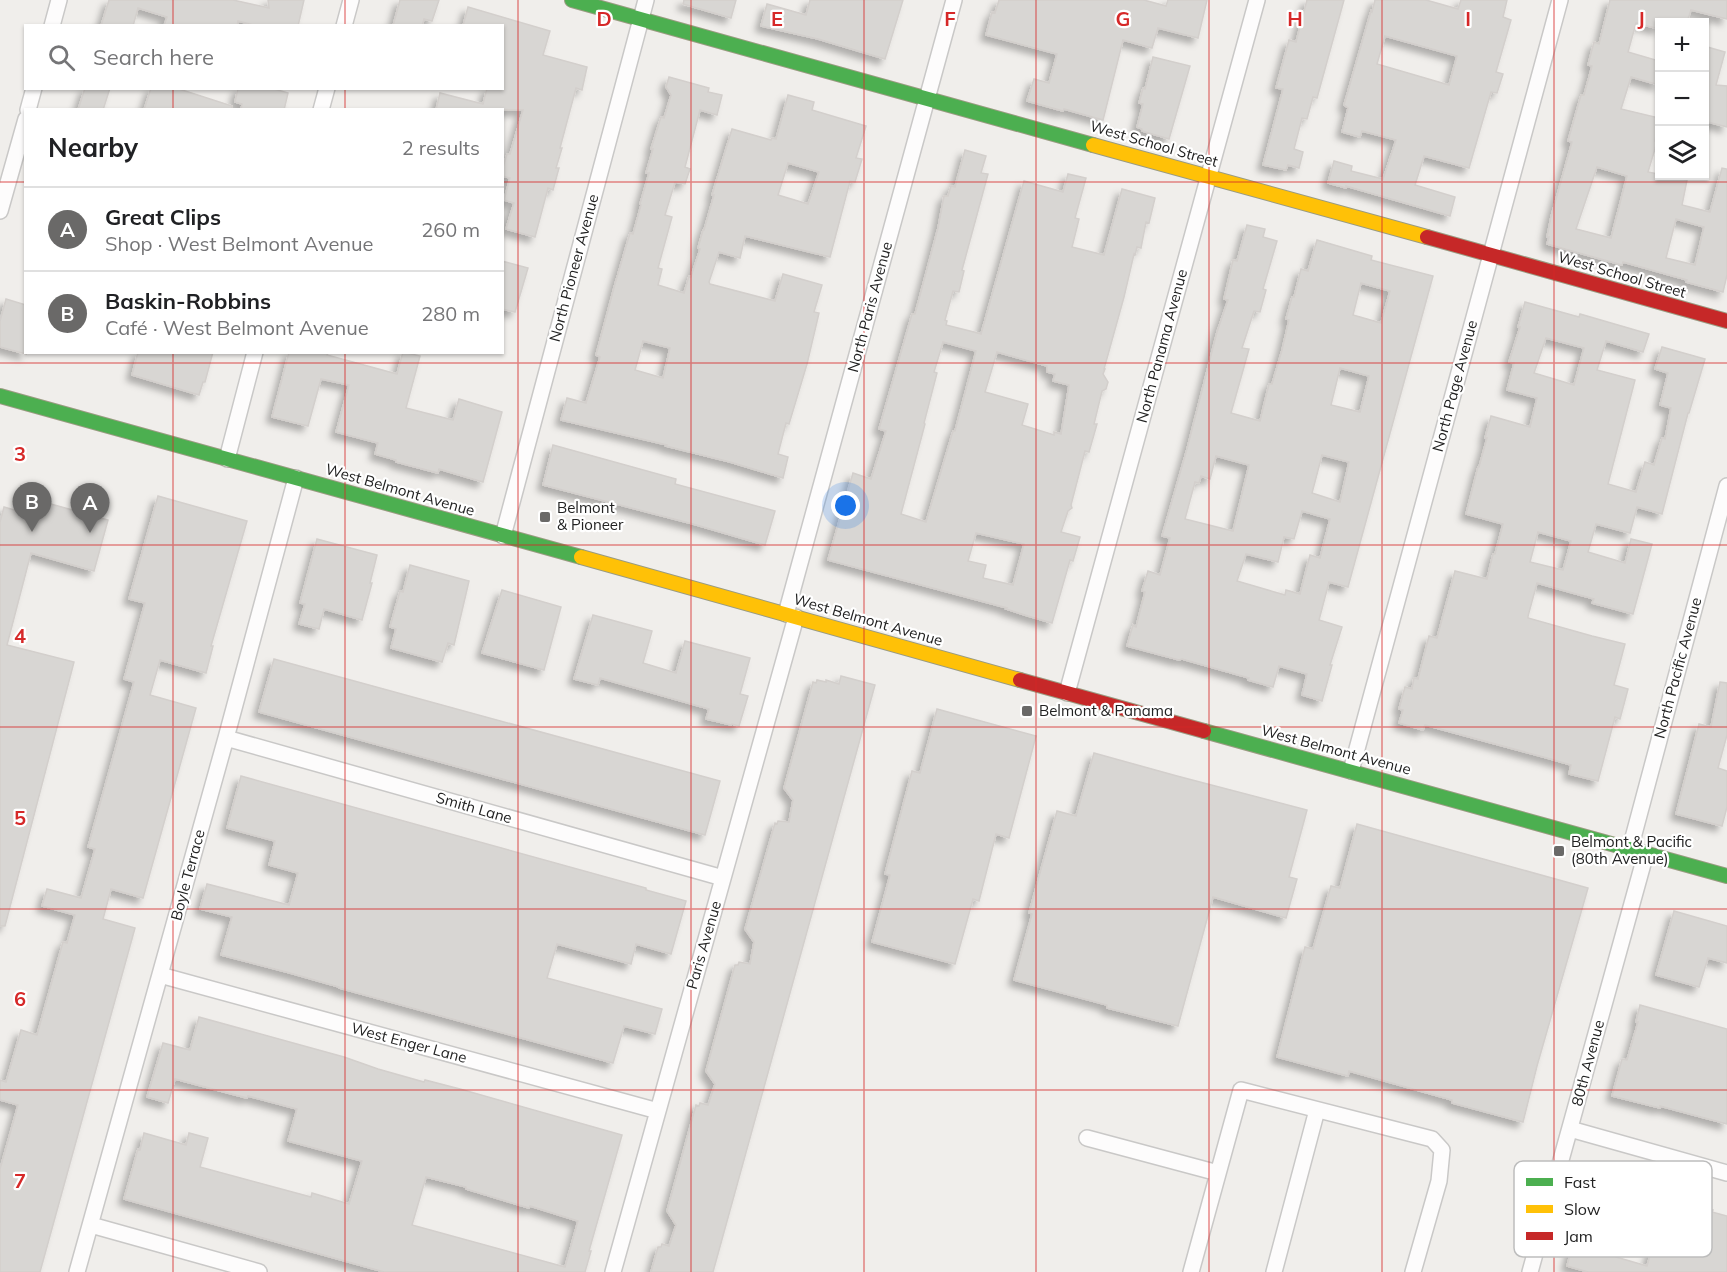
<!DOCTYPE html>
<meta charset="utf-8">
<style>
:root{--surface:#fff;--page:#f6f6f6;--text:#202124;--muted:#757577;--line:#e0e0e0;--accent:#6a6968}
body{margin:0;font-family:Mulish,sans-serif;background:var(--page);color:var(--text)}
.controls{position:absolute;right:18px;top:18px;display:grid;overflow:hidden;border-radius:0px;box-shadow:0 2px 4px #0004}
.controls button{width:54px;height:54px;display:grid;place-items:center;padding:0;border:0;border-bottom:2px solid var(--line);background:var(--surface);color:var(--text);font:30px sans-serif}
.you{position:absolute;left:846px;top:506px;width:21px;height:21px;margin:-15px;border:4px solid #fff;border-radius:50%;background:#1a73e8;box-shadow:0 0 0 9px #1a73e833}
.badge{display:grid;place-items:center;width:39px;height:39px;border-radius:50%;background:var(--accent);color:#fff;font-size:20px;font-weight:700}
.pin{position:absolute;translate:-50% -50px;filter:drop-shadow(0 2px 3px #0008)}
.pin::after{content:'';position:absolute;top:32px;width:21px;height:18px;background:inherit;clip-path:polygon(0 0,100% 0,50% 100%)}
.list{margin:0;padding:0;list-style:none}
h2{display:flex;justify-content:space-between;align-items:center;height:78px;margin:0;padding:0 24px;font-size:26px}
h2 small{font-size:20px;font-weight:400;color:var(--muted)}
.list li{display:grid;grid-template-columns:39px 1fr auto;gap:18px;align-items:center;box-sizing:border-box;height:84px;padding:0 24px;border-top:2px solid var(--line)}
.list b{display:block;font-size:22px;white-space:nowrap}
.list p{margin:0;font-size:20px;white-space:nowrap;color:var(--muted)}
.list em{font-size:20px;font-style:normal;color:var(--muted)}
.icon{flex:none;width:33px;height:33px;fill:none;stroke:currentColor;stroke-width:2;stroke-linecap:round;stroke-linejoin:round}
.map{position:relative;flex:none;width:1727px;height:1272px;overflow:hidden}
.search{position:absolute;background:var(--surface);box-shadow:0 2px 4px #0004;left:24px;top:24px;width:480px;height:66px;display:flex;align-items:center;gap:15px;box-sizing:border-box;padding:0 21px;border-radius:0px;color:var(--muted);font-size:22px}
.panel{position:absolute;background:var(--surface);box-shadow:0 2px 4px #0004;left:24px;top:108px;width:480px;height:246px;border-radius:0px}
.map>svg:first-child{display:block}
</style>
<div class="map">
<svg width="1727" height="1272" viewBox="0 0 1727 1272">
<defs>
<filter id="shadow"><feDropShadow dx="-5.5" dy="5.5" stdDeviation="3" flood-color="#0004"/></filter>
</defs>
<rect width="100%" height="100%" fill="#f0eeeb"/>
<!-- building -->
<path fill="#d8d6d3" stroke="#d3cfcc" stroke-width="1.5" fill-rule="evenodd" filter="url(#shadow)" d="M109,0H233L269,8L268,0H304L298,26H257L238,21L237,26H164L167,17L138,8L133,26H101Z
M400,0H439L432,21L424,19L422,26H393Z
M684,0H736L731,18L683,4Z
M810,0H903L885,59L818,39L761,26L767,4L806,15Z
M999,0H1144L1166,6L1168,0H1207L1198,38L1158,28L1152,48L1123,40L1103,120L1064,109L1063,111L1027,101L1034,79L1049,83L1057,54L986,35L992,12L995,13Z
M1307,0H1344L1317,98L1313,97L1307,119L1302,118L1294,149L1303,152L1299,168L1288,165L1286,170L1263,165L1283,89L1276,88L1289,40L1296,42Z
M1375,0H1426L1458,9L1461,0H1507L1503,17L1511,20L1496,72L1503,74L1497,93L1491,92L1469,168L1424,156L1415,185L1455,197L1450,216L1346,186V188L1328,183L1334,161L1352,166L1351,171L1383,179L1396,140L1362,131L1360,137L1342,132L1348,108L1344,105L1371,11L1372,12ZM1385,36L1457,56L1449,85L1377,64Z
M1610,0H1727V19L1691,10L1687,22H1659V29L1636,23L1628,52L1659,61V85L1631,77L1621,109L1659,118L1655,141L1657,142L1648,172L1687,180L1682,205L1710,212L1722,168L1727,169V275L1723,292L1686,282L1687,280L1623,262L1622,265L1547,244L1549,237H1547L1551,217L1572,142L1568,141L1581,95H1584L1592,66L1588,65L1594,42L1599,44ZM1597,167L1627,176L1611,238L1576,229ZM1676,219L1704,227L1695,265L1666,258Z
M468,7L550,31L543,55L587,67L582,90L576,88L560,148H562L556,168H559L553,190L548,188L535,237L506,229L514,203L504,200L510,178L502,176V170L507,154H510L523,110H436L440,93L483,104L487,88H502V26H463Z
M1704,46L1725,52L1716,85L1727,86V127L1704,121Z
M1153,57L1190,66L1169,139L1142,131V129L1137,127L1143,104L1139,103L1143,88L1145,89Z
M669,77L709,88L708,92L722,95L717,115L700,110L685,167L690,169L685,184L675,182L665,215L672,217L658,268L662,269L658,285L684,293L689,276L691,277L700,249L698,248L703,230H704L714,195H712L732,129L771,140L772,138L776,139L788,95L814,102L812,110L866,126L856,158L862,159L855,182L850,181L830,257L745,236L740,258L719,252L709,282L710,284L775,301L783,274L822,285L814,312L819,313L807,364L789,424L786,423L778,454L788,457L783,478L730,462L666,446L667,445L561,420L567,398L586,403L600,357L596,355L615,284L630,233L633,234L641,205L640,204L649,173H646L653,149H651L661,117L664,118L671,95L666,87ZM788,163L819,172L808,204L778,195ZM643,341L670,348L663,378L635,370Z
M85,88H110L103,110H78Z
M151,88H176L232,106V110H144Z
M238,88H271L288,93L284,110H241L242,104L235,102Z
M965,150L986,156L981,173L988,174L962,270L964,271L959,292L953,291L945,320L947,321L946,325L974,332L981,334L1024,181L1063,192L1068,174L1086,178L1075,218L1079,219L1072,247L1104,255L1122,189L1155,198L1149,223L1146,222L1141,248L1137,247L1135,255L1134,254L1124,297L1104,369H1105L1103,374L1108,382L1106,389L1102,391L1094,424H1097L1089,452L1085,451L1071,505L1072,508L1068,511L1061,532L1080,537L1073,561L1070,560L1052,623L1028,616L1006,609L1007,608L828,560L853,473L871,479L886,431L879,429L912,314H915L938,228L944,196H948L951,186L955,187ZM943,342L976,351L955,431H953L926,522L901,514L925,424L924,423L937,373L934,372ZM997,352L1047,366V372L1055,374L1053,381L1069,385L1061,434L1054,432V435L1022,425L1028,404L985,392ZM976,533L1024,544L1013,585L983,578L986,565L968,561Z
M1247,225L1265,229L1263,237L1277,241L1263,289L1266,290L1260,312L1254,311L1242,348L1249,349L1231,413L1260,421L1269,384H1272L1282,350L1289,320L1286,319L1292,297H1294L1301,269L1308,271L1317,240L1372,256L1371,260L1433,276L1348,587L1329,582L1319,620L1342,627L1330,665H1332L1322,701L1302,695L1307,674L1279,666L1273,687L1248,680L1249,678L1182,659L1179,660L1127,646L1133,625L1136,627L1145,592L1142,591L1148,571L1160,575L1170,538L1162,536L1187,449L1217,332L1228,300L1224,299L1233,260L1237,261ZM1361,283L1390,291L1381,323L1353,315ZM1340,368L1369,376L1360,412L1331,405ZM1322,455L1349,462L1340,502L1312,493ZM1216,456L1249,465L1233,531L1185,519L1195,482L1199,483L1201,476L1210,479ZM1302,511L1330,519L1320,558L1310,555L1300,594L1286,590L1285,595L1237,581L1246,554L1278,562L1284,537L1294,539Z
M502,261L528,268L515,312L502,309Z
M6,299L26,305V354L0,347V321Z
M1525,302L1579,317L1580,314L1649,334L1643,352L1606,341L1597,370L1635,380L1608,484L1636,492L1645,462L1654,465L1662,438L1665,439L1671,408L1660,405L1668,373L1655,369L1662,347L1705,359L1689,413H1688L1662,514L1637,507L1630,533L1596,524L1588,552L1625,563L1631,539L1652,544L1633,614L1592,603L1594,599L1537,583L1528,616V618L1592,636L1625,644L1614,685L1628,689L1620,719L1615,717L1598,781L1569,774L1571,765L1547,758L1425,725L1423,730L1399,723L1403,710L1399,709L1405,687L1412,689L1414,678L1418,679L1429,636L1437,638L1455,571L1487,579L1493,554H1495L1503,524L1466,514L1478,467H1479L1487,438H1485L1491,416L1530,427L1537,398L1507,390L1514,363L1509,362L1520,327H1518ZM1546,338L1584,348L1574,385L1534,373ZM1538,532L1571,541L1563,570L1530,562Z
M138,352H213L205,382H203L199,395L132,375Z
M289,352H328L327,355L397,374L403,352L420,356L406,408L453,420L459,399L502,412L483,482L439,469L438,473L396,462V460L375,454L378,443L336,432L349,385L321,379L308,426L272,417Z
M553,445L676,479L675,484L775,511L765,545L693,524L543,485Z
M158,496L247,521L211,646H213L206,673L160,660L150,695L196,708L143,898L111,889L103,919L135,928L40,1272H0V1169L18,1105L0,1100V1080L6,1082L21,1030L37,1035L63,942L67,943L75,915L42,906L47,889L81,898L95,849L88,847L134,682L124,679L145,603L129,599Z
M26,497L108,520L94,571L31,553L7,645L74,662L5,926H0V522L4,507L21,512Z
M317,539L377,555L370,583H372L362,620L324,609L319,629L299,624L305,604L300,603Z
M410,565L469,581L454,645L448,643L442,662L391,648L396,629L390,627L400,591L403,592Z
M502,590L561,607L544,670L482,653Z
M593,615L652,631L643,663L676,673L685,641L750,658L740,694L748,696L739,726L732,724L731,725L706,719L709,709L600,678L598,685L574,679Z
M274,659L720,781L705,835L259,712Z
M841,676L875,685L713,1272H651L658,1247H661L662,1244L669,1246L676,1225L667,1211L696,1105L699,1106L700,1103L708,1105L715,1084L706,1071L735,965H738L739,962L750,964L754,942L745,929L775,823L777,824L778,821L789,822L793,800L784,788L813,682L816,683L817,680L826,682V680L839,684Z
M1720,682L1727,683V735L1718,768L1727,771V807L1722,826L1676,814L1699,724L1711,727Z
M937,709L1036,736L1009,838L996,834L979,901L973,899L955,964L872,942L890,875L885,874L912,771L920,773Z
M1094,753L1177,776L1307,810L1289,877L1297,879L1286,918L1213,897L1178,1026L1107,1008V1005L1014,980L1032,914L1029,913L1057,811L1076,816Z
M241,776L646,888V890L686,901L671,954L636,944L631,964L557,944L547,978L662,1009L655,1034L624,1026L613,1063L339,988V987L290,973L221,955L232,917L200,909L207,884L289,905L298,873L269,865L275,841L227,828Z
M1357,824L1588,888L1537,1066L1523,1122L1452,1103V1100L1349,1071L1348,1076L1277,1057L1305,947L1313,949L1331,886L1340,888Z
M1674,911L1727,926V963L1708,958L1699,987L1656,975Z
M1640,1005L1727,1029V1124L1660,1106V1108L1612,1096L1622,1059L1627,1060L1638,1022H1636Z
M199,1017L344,1057L378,1069L424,1082L425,1080L460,1089L622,1135L589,1251H591L585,1272H384L124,1199L138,1149L140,1150L144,1133L186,1145L189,1133L208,1138L200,1167L311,1197L312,1193L349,1204L362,1161L288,1141L297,1109L248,1096L247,1098L175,1079L168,1103L147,1097L163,1043L190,1050ZM426,1177L466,1187V1189L499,1199L529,1208L530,1206L578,1221L565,1267L412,1225Z
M1591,1174L1690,1205L1713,1210L1712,1212L1727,1216V1272H1588L1567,1266L1578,1225L1575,1224ZM1626,1229L1655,1238L1647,1266L1616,1257Z"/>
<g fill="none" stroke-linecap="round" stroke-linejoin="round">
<!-- street casing -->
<g stroke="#c9c8c7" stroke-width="18">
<path id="street" d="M52,26L59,0
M344,26L351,0
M28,110L34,88
M321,110L327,88
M0,211L26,119
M227,459L255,352
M503,536L646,0
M786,614L954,0
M1067,693L1257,0
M226,738L723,878
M1351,771L1560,0
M1630,849L1727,486
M160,975L658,1111
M1570,1129L1727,1173
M1087,1138L1218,1173
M91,1225L259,1272
M77,1272L226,738L296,478
M613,1272L796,617
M1191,1272L1241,1090L1432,1139L1442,1150L1439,1181L1413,1272
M1274,1272L1317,1110
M1530,1272L1646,853"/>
</g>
<!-- fast casing -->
<g stroke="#9a9b81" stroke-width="16">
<path id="fast" d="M572,0L1093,145
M0,396L581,557
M1204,731L1727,876"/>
</g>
<!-- slow casing -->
<g stroke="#9a9b81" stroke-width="16">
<path id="slow" d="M1093,145L1427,237
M581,557L1020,680"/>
</g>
<!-- jam casing -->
<g stroke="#9a9b81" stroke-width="16">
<path id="jam" d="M1427,237L1727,321
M1020,680L1204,731"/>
</g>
<!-- street -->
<use href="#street" stroke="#fdfcfc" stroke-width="15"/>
<!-- fast -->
<use href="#fast" stroke="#4caf50" stroke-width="14"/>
<!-- slow -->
<use href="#slow" stroke="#ffc107" stroke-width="14"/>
<!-- jam -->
<use href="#jam" stroke="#c62828" stroke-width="14"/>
</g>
<!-- grid -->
<path fill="none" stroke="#d62828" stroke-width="1.5" stroke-opacity="0.55" d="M173,0V26M345,0V26M518,0V1272M691,0V1272M864,0V1272M1036,0V1272M1209,0V1272M1382,0V1272M1554,0V1272M173,88V110M345,88V110M0,182H26M502,182H1727M173,352V1272M345,352V1272M0,363H1727M0,545H1727M0,727H1727M0,909H1727M0,1090H1727"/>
<!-- markers -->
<g fill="#6a6968" stroke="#fff" stroke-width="2">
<rect x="539" y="511" width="12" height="12" rx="3"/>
<rect x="1021" y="705" width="12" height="12" rx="3"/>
<rect x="1553" y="845" width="12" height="12" rx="3"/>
</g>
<g text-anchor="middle" stroke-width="4.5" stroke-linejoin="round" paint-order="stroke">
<!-- street labels -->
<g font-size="15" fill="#222" stroke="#fff">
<text transform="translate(1154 144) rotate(16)" y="5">West School Street</text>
<text transform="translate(574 268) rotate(-75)" y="5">North Pioneer Avenue</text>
<text transform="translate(1622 275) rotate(16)" y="5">West School Street</text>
<text transform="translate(870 307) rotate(-75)" y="5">North Paris Avenue</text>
<text transform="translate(1162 346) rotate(-75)" y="5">North Panama Avenue</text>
<text transform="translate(1455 386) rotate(-75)" y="5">North Page Avenue</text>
<text transform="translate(400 490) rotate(16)" y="5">West Belmont Avenue</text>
<text transform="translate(868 620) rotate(16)" y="5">West Belmont Avenue</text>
<text transform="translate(1678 668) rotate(-75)" y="5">North Pacific Avenue</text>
<text transform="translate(1336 750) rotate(15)" y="5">West Belmont Avenue</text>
<text transform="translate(474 808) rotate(16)" y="5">Smith Lane</text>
<text transform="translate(188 875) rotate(-75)" y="5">Boyle Terrace</text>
<text transform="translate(704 945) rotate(-74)" y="5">Paris Avenue</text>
<text transform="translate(409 1043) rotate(15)" y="5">West Enger Lane</text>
<text transform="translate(1588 1063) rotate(-75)" y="5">80th Avenue</text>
</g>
<!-- poi labels -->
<g font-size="15" fill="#222" stroke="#fff" text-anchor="start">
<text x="557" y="513">Belmont<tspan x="557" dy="17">&amp; Pioneer</tspan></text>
<text x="1039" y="716">Belmont &amp; Panama</text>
<text x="1571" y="847">Belmont &amp; Pacific<tspan x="1571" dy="17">(80th Avenue)</tspan></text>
</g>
</g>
<!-- legend -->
<rect x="1514" y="1161" width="198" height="96" rx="9" fill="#fff" stroke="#bdbdbd" stroke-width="1.5"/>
<rect x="1526" y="1178" width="27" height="8" fill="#4caf50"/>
<rect x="1526" y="1205" width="27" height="8" fill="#ffc107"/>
<rect x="1526" y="1232" width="27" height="8" fill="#c62828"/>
<g font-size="16" fill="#222">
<text x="1564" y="1188">Fast</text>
<text x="1564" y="1215">Slow</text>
<text x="1564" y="1242">Jam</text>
</g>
<g font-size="20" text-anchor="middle" font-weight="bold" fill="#d62828" stroke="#fff" stroke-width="4.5" stroke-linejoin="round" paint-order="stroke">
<text x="604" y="26">D</text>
<text x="777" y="26">E</text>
<text x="950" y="26">F</text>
<text x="1123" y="26">G</text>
<text x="1295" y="26">H</text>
<text x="1468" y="26">I</text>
<text x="1641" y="26">J</text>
<text x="20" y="461">3</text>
<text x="20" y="643">4</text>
<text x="20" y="825">5</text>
<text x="20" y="1006">6</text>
<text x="20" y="1188">7</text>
</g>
</svg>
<div class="controls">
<button>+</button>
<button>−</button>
<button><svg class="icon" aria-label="layers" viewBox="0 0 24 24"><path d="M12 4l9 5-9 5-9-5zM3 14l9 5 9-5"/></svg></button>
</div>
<div class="you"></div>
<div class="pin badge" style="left:90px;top:533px">A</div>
<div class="pin badge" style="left:32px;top:532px">B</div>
<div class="search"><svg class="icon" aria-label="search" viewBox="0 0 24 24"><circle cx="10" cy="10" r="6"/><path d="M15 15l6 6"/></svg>Search here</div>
<section class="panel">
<h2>Nearby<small>2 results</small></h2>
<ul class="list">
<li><span class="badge">A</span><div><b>Great Clips</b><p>Shop · West Belmont Avenue</p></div><em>260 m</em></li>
<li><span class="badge">B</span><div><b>Baskin-Robbins</b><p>Café · West Belmont Avenue</p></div><em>280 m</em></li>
</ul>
</section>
</div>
